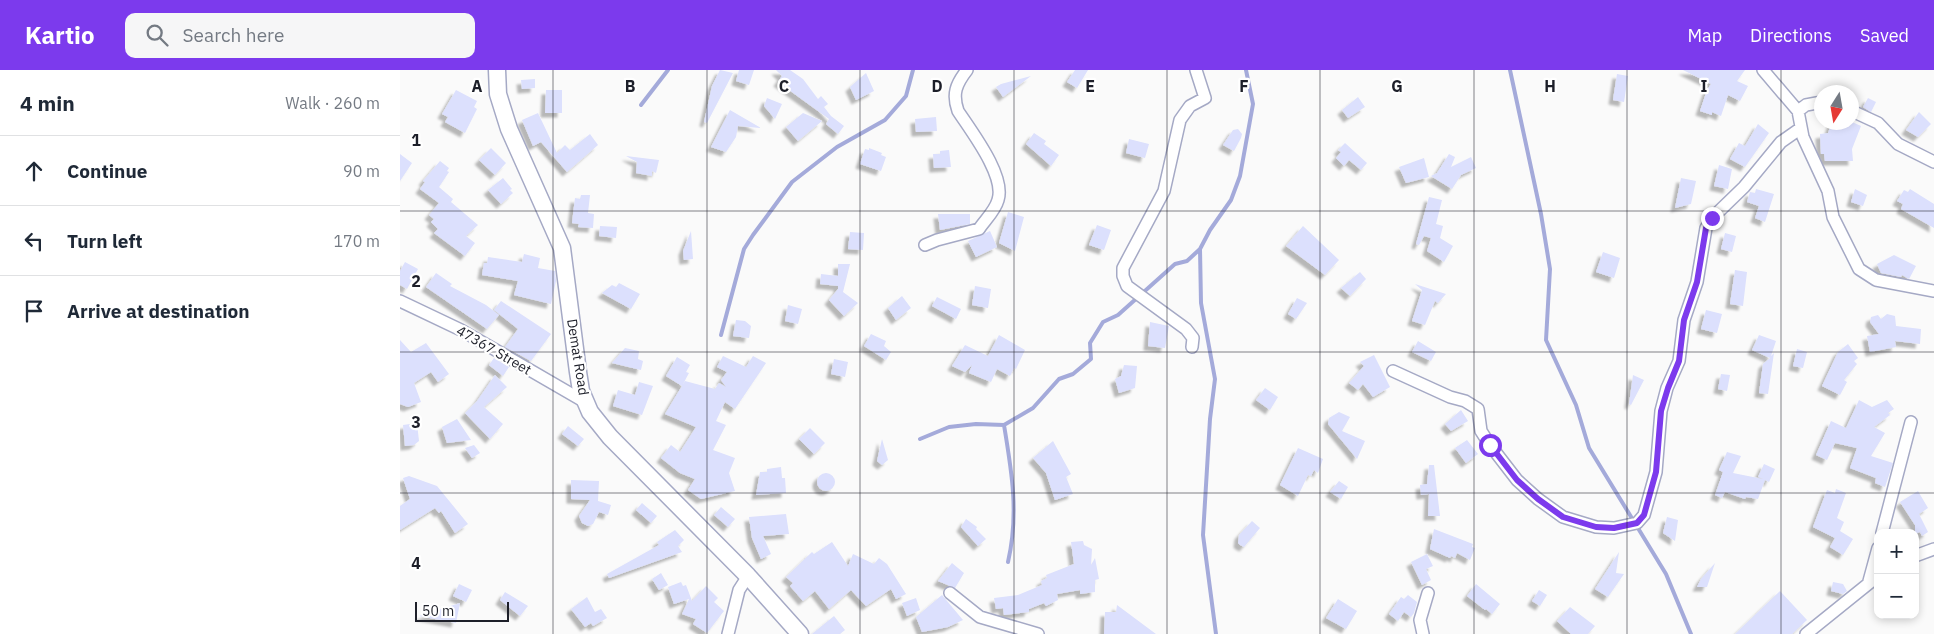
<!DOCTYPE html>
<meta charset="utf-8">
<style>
:root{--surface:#fff;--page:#f6f6f7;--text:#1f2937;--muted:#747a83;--line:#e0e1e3;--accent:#7c3aed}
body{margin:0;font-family:"IBM Plex Sans",sans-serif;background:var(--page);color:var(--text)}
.controls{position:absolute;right:15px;bottom:15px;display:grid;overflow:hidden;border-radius:10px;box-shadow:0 2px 8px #0003}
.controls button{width:45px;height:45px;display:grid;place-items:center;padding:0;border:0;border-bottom:1px solid var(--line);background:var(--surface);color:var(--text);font:25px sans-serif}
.compass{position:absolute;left:1414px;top:15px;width:45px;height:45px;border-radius:50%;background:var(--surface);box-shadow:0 2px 8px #0003;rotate:191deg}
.scale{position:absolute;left:15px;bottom:12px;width:94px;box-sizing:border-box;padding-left:5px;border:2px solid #1d1f29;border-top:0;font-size:14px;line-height:18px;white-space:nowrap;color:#1d1f29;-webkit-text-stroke:4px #fff;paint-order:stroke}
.stop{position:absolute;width:15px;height:15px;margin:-11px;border:4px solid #7c3aed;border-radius:50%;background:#fff}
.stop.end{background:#7c3aed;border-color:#fff;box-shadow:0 1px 5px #0008}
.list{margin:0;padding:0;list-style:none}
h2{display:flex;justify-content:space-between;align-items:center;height:65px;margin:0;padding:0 20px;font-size:21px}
h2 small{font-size:16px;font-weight:400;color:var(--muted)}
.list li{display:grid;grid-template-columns:32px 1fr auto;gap:15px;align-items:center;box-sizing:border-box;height:70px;padding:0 20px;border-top:1px solid var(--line)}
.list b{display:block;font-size:19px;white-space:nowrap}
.list em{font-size:16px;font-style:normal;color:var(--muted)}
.icon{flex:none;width:28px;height:28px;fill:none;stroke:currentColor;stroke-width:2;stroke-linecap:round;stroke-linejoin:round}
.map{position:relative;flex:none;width:1534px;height:564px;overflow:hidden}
header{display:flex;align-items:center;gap:30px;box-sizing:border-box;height:70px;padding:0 25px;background:var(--accent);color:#fff}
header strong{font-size:24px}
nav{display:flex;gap:28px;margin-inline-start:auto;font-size:18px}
.search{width:350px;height:45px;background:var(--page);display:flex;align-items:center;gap:12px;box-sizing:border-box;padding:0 18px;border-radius:10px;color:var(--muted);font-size:19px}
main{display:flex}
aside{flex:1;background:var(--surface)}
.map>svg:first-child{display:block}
</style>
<header>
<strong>Kartio</strong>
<div class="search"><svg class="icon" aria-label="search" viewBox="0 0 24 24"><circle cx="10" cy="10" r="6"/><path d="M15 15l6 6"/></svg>Search here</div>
<nav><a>Map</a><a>Directions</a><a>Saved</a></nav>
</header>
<main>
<aside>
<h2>4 min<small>Walk · 260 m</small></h2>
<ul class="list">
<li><svg class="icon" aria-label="ahead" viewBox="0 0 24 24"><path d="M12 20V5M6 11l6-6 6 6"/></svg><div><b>Continue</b></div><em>90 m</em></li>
<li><svg class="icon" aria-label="left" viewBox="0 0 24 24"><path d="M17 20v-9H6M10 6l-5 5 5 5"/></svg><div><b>Turn left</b></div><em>170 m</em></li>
<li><svg class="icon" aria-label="arrive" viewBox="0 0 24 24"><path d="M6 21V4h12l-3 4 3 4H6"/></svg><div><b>Arrive at destination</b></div></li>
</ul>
</aside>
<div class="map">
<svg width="1534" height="564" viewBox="0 0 1534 564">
<defs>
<filter id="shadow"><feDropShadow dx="-4.5" dy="4.5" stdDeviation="1" flood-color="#0004"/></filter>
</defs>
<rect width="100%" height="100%" fill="#fafafa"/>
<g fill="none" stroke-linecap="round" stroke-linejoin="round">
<!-- stream -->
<path stroke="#a4aada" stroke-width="4" d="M1110,0L1141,144L1150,199L1146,270L1176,335L1189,378L1266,504L1291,564
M241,35L268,0
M800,179L801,233L815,309L810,349L803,465L816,564
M321,265L344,179L353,165L392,112L437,77L485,50L506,26L513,0
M604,355C612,403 619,444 608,492
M520,369L549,357L576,354L604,355L633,338L659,309L673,304L691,289L690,273L703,252L718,245L775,194L787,191L800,179L810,160L831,130L840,106L853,34L846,0"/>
</g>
<!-- building -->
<path fill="#dce0fd" filter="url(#shadow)" d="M320,0L333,3L307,53L304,52L312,16Z
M339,0H354L349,15L336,11Z
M376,0H390L403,9L418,29L421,26L428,34L424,37L431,46L444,56L438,64L426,54L429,49L378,12L382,6Z
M675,0H688L677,18L667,12Z
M1283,0H1345L1337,11L1348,16L1340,31L1328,25L1321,46L1312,42V45L1300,41L1307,20L1311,14Z
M466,3L474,21L456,30L450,17Z
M1217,4L1228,6L1224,32L1213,30Z
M631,6L603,27L596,17L601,14Z
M135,9V18L122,19L121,10Z
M56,20L77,31L74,37L77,39L65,63L45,52L48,47L42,44Z
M146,20H162V43H145Z
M958,27L965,37L948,48L942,40Z
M367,28L382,34L375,49L364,36Z
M1468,28L1476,32L1471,42L1463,37Z
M330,40L361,58L338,56L336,67L326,82L311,77Z
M1519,42L1531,54L1518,67L1506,60Z
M138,43L157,83L165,75L170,80L190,64L198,75L167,102L141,72L133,76L122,50Z
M403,43L422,51L398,71L386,57Z
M536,47L537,61L516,62L515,49Z
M1432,52H1452L1461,56L1452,79L1453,91H1425L1424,84H1421L1420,64L1428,63Z
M1358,54L1369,63L1345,97L1330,89L1339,73L1345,76Z
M838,59L842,64L841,68L834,81L823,75L833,60Z
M634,63L646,71L644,74L659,85L651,96L626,74Z
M729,69L749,74L745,88L726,83Z
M945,73L967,93L961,100L949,90L944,96L936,88L941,82L938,80Z
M91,78L106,93L95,105L79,90Z
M469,78L482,83L481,85L486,87L481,101L460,94L465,79L469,80Z
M549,80L551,97L534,98L533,84H540V81Z
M0,84L12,93L0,111Z
M1049,84L1055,87L1051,97L1071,87L1076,98L1061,105L1052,119L1031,106L1037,103Z
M226,86L259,90L256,103L252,101V106L236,103L237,92Z
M1024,88L1029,107L1006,113L999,97Z
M40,91L49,98L47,101L49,102L39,117L53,129L51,132L78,155L66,166L75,173L65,186L34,163L38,159L31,152L34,149L29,145L39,133L20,119L25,112L23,111Z
M1319,95L1332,99L1328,119L1314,116Z
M103,108L112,119L110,120L113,123L101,134L88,120Z
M1281,108L1296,111L1291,134L1275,138Z
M1356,119L1374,124L1365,152L1355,148L1359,136L1347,132L1350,122L1355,123Z
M1455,119L1467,125L1463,136L1451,132Z
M1510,119L1534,134V158L1501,139L1503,134L1497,131L1504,120L1508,122Z
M181,125H190L188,143L194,144L193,158L178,157L179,154L172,153L175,128L180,129Z
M1029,127L1042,130L1036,154L1043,156L1040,168L1053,176L1044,192L1027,181L1031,168L1024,166L1019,175L1016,174Z
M608,142L624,147L615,181L599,173Z
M538,144H570V154L540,160Z
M697,155L711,160L704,180L689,175Z
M200,156L217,157L216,168L199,166Z
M903,156L939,190L925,205L886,176Z
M291,161L293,189L284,190L283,181Z
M590,161L597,177L576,187L568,171Z
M450,162L464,163L463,180L448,179Z
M1325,163L1336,166L1332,182L1321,179Z
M1203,182L1220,188L1214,208L1196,202Z
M124,184L140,188L138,198L155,201L156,211L151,234L114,225L118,211L82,205L84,193H87L88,187L122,192Z
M1494,185L1516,196L1509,209L1502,205L1501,207L1481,203L1477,194Z
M5,192L18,199L7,219L0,215V201Z
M438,194H450L443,222L458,233L444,246L429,230L438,219V216L420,214L421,204L438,206Z
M1335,200L1347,202L1343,236L1330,234Z
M960,202L966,209L950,226L941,218Z
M36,203L52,214L50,216L86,235L99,245L87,259L26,217Z
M219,213L240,224L231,239L202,223L212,215L216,217Z
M1015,214L1046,224L1038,233L1035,231L1025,255L1012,251L1022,220Z
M575,216L591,219L588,238L572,235Z
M502,226L511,238L496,250L488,238Z
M537,227L561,239L556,249L532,236Z
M897,228L907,233L896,249L888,244Z
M101,231L151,264L131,291L105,277L118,259L94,240Z
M388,235L402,239L398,254L385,251Z
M1306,240L1322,244L1317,263L1301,259Z
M1487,244L1495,246L1496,256L1521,259L1520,274L1495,271L1496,277L1470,282L1467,266L1479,264L1470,252L1471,247L1478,245L1481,249Z
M336,250L345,251L351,256L349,268L333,266Z
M750,252L769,256L765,278L748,276Z
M471,264L486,271L484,276L491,282L486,290L464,276Z
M599,265L625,280L616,299L614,298L610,306L597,299L591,312L569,303L572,295L565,302L552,296L565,275L588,286Z
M1359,265L1376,271L1371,286L1374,283L1368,324L1359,323L1363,294L1370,288L1352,280Z
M0,270L11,282L26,273L49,304L38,312L31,302L14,313L21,332L8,337L0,334Z
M1018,271L1036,282L1031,291L1012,282Z
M1448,274L1458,288L1454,291L1457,294L1444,310L1447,312L1440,325L1422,316L1438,282Z
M225,278L239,281L238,289L243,291L241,300L212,293Z
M1397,279L1407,282L1403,298L1393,296Z
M974,285L990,317L973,327L963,314L958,320L949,313L964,296L960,292Z
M323,286L346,297L353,286L366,293L335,339L325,332L316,351L326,355L313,380L335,388L329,403L335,421L301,429L288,420L295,409L280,403L261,388L271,375L280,382L296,357L265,344L285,311L315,319L319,313L326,317L321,310L327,302L317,297Z
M277,287L290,295L286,302L289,303L282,316L266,306Z
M94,288L109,297L103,306L89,295Z
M434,289L448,292L445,307L431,304Z
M724,295L737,296L735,318L719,323L715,309L721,306Z
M1321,304L1330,305L1327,321L1318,319Z
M95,305L107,317L84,337L103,354L90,369L65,343L77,331Z
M1233,305L1244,310L1231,335L1229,334Z
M239,312L253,316L242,345L213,336L218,320L235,325Z
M865,318L878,327L870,340L856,330Z
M1459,330L1472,337L1487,330L1494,339L1488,343L1490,345L1474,357L1485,363L1471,386L1493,393L1485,417L1475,413L1476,408L1450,398L1457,378L1435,373L1427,390L1416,385L1431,351L1446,358Z
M1061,340L1068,351L1051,361L1045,354Z
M939,342L950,347L942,361L965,371L957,389L928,354L929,348Z
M57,349L71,370L47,373L42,357Z
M17,353L19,371L14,375L5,376L3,355Z
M168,356L184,369L178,376L162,364Z
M410,358L425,373L414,384L399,369Z
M482,369L488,390L482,395L477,391Z
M1067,370L1078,384L1066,393L1055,378Z
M653,371L671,404L666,407L673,424L655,430L646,403L633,388Z
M74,375L80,383L72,388L65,378Z
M898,378L923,389L918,403L914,400L911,406L908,405L898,426L880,415Z
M1327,382L1341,386L1333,403L1363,409L1358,407L1364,394L1375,399L1369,412L1365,410L1358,429L1346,427L1345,429L1325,422L1322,428L1315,425L1323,402L1319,400Z
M1029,395H1034L1040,446H1028L1029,424L1021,425L1020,415L1027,414Z
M381,397L382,408H385L386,423L356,425L360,402H367V399Z
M417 412a9 9 0 1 1 18 0a9 9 0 1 1-18 0Z
M9,406L37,416L68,454L55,463L41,441L39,443L35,438L0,460V436L10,429L3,408Z
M171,410L199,411L198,431L211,435L208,445L199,442L193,454L188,456L182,453L179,446L190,430L171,429Z
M939,411L948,417L941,429L930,422Z
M1436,419L1446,423L1437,448L1444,452L1440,461L1453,469L1443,485L1430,477L1435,468L1413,457L1427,420L1435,423Z
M1518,421L1528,438L1519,444L1528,462L1522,466L1520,462L1515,464V455L1500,432Z
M242,433L257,446L251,453L236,440Z
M321,437L335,449L328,457L314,445Z
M386,444L389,464L363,466L371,484L361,489L352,468L349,447Z
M1267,447L1278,450L1275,471L1263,463Z
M566,449L577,457L576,459L586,469L578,476L561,457Z
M852,451L860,458L844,477L840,475L838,473L839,465Z
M1034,459L1073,474L1072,477L1075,478L1070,490L1057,483L1055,488L1051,486L1050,488L1030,479Z
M275,460L284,470L278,476L282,482L209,508L207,504L259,475L257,472Z
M683,471L684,475L692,479L691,495L695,488L699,509L695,510V522L680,524V520L657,524L658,530L646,536L644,533L629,539V542L604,545L603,538L596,539L594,528L618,525L642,515L641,511L647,508L646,505L674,494L671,472Z
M432,472L448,496L453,484L474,494L479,488L487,494L506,524L496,529L491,519L466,536L451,520L429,539L415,521L403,531L390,516L393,513L386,507L412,482L414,484Z
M1219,482L1216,503L1224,504L1208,527L1195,519Z
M1027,484L1033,496L1026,499L1031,510L1022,515L1011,492Z
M552,493L564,503L555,518L538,511Z
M1315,493L1307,517H1297L1301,509Z
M261,503L268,515L259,520L252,509Z
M281,512L283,516L286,515L292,531L306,516L318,528L314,532L324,541L307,563L293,554L296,549L282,544L289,529L274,534L268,517Z
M1433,512L1443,514L1447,521L1443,524L1431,521Z
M59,514L72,520L66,532L53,526Z
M1076,514L1100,534L1092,544L1086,539L1085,540L1067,526Z
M1139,520L1147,525L1140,536L1132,531Z
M1380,521L1407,550L1392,564H1335Z
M105,522L128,536L120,546L100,530Z
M542,525L563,550L548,557L522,562L516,547Z
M1008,525L1017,532L1014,543L1011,547L1004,542L998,551L989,544L1001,527L1004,529Z
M187,527L195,542L201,539L207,548L193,556L191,553L185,557L171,539Z
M516,528L520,540L507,546L502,533Z
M938,529L957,541L946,559L926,548Z
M60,533L56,553L19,546Z
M717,535L756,564H704L705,542H716Z
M1170,537L1195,556L1188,564H1171L1157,551Z
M434,546L445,560L440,564H412Z"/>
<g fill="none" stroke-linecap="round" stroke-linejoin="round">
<!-- street casing -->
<g stroke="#a5a9c5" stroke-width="14">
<path id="street" d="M1363,0L1398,41L1403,67L1428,121L1433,147L1459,199L1476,210L1534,221
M1398,41L1406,35L1422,32
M1452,41L1478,53L1498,74L1534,92
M525,175L537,170L579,159C585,150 595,141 598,130C606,106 571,61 558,41C552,24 556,14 567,0
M0,231L61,260L185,332
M792,277L793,268L786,259L727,216L723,206V198L764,121L780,50L790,36L805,28L796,0
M993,301L1050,327L1065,331L1078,339L1081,361L1090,375L1117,410L1138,429L1163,447L1196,457L1214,458L1237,453L1244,445L1256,402L1261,341L1267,318L1279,291L1284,250L1297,212L1306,158L1312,148L1344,117L1381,72L1401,58
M1482,463L1511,352
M1515,486L1534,479
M1469,511L1478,478
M550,523L580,547L638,564
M328,564L339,520L348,506
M1023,564L1020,550L1028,523
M1406,564L1478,506"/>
</g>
<!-- secondary casing -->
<g stroke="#a5a9c5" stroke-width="19">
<path id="secondary" d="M97,0L98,24L109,59L162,178L178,302L181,321L190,342L210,367L348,506L400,564"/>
</g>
<!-- street -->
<use href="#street" stroke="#fff" stroke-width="11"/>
<!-- secondary -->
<use href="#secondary" stroke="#fff" stroke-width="16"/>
</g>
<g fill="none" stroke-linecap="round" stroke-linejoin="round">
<!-- route -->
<path stroke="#7c3aed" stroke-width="6" d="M1090,375L1117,410L1138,429L1163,447L1196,457L1214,458L1237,453L1244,445L1256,402L1261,341L1268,318L1279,291L1284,250L1297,212L1306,158L1312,148"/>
</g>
<!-- grid -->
<path fill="none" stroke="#1d1f29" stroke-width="1" stroke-opacity="0.55" d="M153,0V564M307,0V564M460,0V564M614,0V564M767,0V564M920,0V564M1074,0V564M1227,0V564M1381,0V564M0,141H1534M0,282H1534M0,423H1534"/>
<g text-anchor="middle" stroke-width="4.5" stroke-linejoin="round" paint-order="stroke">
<!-- street labels -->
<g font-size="14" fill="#1d1f29" stroke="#fff">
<text transform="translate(94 280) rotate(30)" y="5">47367 Street</text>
<text transform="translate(178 287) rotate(81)" y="5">Demat Road</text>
</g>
</g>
<g font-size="16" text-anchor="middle" font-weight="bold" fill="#1d1f29" stroke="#fff" stroke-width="4.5" stroke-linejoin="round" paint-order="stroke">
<text x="77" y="22">A</text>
<text x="230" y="22">B</text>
<text x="384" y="22">C</text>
<text x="537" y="22">D</text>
<text x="690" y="22">E</text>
<text x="844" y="22">F</text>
<text x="997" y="22">G</text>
<text x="1150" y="22">H</text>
<text x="1304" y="22">I</text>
<text x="16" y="76">1</text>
<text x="16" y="217">2</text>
<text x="16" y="358">3</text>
<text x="16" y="499">4</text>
</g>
</svg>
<div class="controls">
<button>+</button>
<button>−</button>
</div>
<svg class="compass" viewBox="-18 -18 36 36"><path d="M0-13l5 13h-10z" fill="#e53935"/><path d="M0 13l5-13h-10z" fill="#747a83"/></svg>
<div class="scale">50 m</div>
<div class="stop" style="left:1090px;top:375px"></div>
<div class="stop end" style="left:1312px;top:148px"></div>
</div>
</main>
